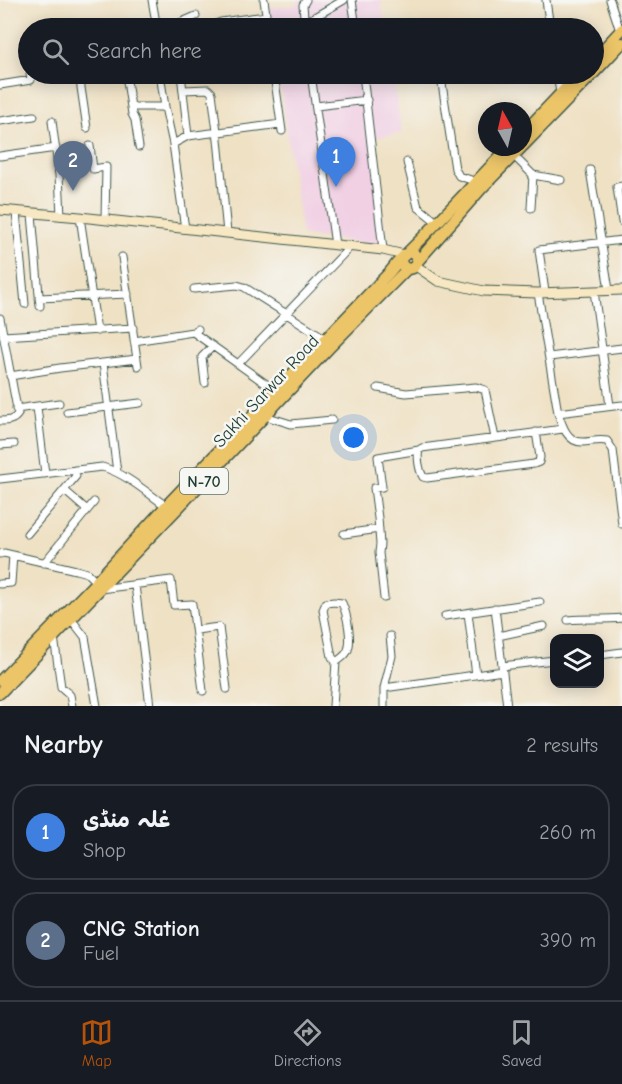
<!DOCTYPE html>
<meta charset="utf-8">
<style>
:root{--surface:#171b24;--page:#20242c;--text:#f1f3f6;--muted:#9ea1a6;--line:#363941;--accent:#b45309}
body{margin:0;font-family:"Comic Neue","Playpen Sans Arabic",sans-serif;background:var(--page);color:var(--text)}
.controls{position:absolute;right:18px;bottom:18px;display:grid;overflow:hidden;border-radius:12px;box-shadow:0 3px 15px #0003}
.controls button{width:54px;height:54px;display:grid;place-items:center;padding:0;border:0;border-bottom:2px solid var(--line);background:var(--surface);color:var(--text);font:30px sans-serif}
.compass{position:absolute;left:478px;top:102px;width:54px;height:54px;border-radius:50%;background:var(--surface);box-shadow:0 3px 15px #0003;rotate:352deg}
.you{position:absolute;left:354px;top:438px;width:21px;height:21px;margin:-15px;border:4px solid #fff;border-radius:50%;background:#1a73e8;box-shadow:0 0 0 9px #1a73e833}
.badge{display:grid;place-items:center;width:39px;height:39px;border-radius:50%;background:var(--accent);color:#fff;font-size:20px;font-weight:700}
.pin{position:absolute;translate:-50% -50px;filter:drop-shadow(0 2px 3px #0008)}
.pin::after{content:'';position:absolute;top:32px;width:21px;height:18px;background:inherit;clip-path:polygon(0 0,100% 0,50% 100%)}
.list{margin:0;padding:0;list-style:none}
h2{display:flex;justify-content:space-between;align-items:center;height:78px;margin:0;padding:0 24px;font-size:26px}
h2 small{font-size:20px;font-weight:400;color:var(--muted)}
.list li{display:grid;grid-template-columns:39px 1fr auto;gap:18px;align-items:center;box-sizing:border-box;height:96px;margin:0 12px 12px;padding:0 12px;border:2px solid var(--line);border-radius:24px}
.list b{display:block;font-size:22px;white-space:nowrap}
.list p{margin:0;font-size:20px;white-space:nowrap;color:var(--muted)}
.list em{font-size:20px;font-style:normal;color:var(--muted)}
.icon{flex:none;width:33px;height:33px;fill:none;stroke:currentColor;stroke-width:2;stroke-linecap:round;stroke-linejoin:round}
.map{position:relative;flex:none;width:622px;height:706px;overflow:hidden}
.search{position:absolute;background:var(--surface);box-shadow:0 3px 15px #0003;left:18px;right:18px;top:18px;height:66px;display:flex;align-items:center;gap:15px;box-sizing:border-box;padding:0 21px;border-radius:33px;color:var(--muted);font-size:22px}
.sheet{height:294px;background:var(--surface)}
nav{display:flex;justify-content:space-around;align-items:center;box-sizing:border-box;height:84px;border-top:2px solid var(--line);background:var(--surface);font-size:16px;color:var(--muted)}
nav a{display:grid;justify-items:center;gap:3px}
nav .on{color:var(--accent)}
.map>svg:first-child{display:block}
</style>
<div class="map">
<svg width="622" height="706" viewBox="0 0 622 706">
<rect width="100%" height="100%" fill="#f6f6f2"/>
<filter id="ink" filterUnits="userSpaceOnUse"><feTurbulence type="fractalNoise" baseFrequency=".0167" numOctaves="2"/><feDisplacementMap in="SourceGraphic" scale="12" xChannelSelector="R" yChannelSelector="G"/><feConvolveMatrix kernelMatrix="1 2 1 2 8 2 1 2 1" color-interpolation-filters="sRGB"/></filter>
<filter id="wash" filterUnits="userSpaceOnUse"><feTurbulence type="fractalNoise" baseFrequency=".008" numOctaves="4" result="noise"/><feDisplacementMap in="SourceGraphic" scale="24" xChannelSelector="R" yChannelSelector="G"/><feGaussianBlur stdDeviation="1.35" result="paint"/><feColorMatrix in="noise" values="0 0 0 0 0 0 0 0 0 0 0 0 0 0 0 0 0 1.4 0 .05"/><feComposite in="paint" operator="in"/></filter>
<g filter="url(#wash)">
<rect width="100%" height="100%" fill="#efe1c4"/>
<!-- built -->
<path fill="#f1d0e4" d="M299,0H381L385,28H271L268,8L297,5Z
M278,74H392L402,133L373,138L385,246L302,235Z"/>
</g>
<g filter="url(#ink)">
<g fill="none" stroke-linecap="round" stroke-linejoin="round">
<!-- minor casing -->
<g stroke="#3e564a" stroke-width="9">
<path id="minor" d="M152,0L157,28
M264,0L268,28
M352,0L356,28
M546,0L550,28
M610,0L620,31
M304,23L344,0
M158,28L175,25L196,16
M210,28V26L221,22L266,16
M305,28L303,5L306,0
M79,74L87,128
M126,74L132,114L135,120L139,147
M160,74L165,107L173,144L185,229
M181,74L188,136
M274,74L282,131
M311,74L335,245
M363,74L383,250
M557,74L560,93
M441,77L455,169L459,176L477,182
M0,85L31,80L30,74
M183,90L208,89L212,93L218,139L227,233
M316,106L367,100
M131,107H165
M0,121L34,116
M52,121L59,175L61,216
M173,144L188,136L281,124
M90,146L93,169L106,167L105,220
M0,156L56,148
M514,156L533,175L561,180
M407,162L418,207L438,223
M590,170L609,290
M622,186L617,187L622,222
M531,208L533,175
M16,212L25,304
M32,214L40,306
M80,217L97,331
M122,257L138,366
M194,289L237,285L244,287L326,339
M594,291L610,406
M545,292L539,250L622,240
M538,293L558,413C562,425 567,442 582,442C591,442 598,439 607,441L613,450L622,524
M39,298L128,294
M0,318L18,414C14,421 6,421 0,421
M193,332L276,391
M3,336L133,328
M134,341L193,332L198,329
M549,357L622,348
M103,363L117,472
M238,364L351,246
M10,376L60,368L137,359
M205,383L202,357L213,346
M378,388L406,393L476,387L485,390L495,438
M37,407L45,474
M16,409L59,403
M67,412L140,403
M558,413L622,405
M265,416L291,424L332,420
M0,445L14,444
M419,450C417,457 419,470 423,477L427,478L534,464L539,462L540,457L536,432
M0,479L102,467C125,473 146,492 166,506
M64,490L87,510
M27,534L76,476L75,470
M344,534L379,529
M0,554L4,553L76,570L87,573L96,582
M44,563L94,502
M0,584L11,583L13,555
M135,585L150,706
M100,589L171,580L174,605L192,604L203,691
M384,598L379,553L380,544L378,518L374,488L382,487L378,457L419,450L422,448L563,429
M495,608L507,706
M468,613L476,675
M445,616L540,602
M71,619L85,637L97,706
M568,620C586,618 604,620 622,618
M196,630L219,627L227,689
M498,636L544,626
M54,637L61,687L70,695L72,706
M600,655L622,652
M502,666L554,660
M384,688L503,671
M333,706L336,662L332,657L323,610L326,603L334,602L342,603C347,614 353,642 347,652C345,656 339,660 336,662
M384,706V688L392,656L390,636"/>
</g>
<!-- secondary casing -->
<g stroke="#3e564a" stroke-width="11">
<path id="secondary" d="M0,210L80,217L383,250L404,255
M416,266L438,281L484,291L538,293L622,290"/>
</g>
<!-- trunk casing -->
<g stroke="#3e564a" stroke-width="13">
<path id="trunk" d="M594,59L622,29
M594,73L622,43
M523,133L579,74
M523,146L593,74
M407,253L431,229L509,147
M418,261L482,188L522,147
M0,681L96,582L166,506L382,280C387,275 392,270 396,264C403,257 412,243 418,261L413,268L407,269L402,265L401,259
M0,693L179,507L329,348L407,269"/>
</g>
<!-- minor -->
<use href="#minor" stroke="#fff" stroke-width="7"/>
<!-- secondary -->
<use href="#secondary" stroke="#f7e8c3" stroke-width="9"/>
<!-- trunk -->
<use href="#trunk" stroke="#ecc569" stroke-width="10"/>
</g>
</g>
<g text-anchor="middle" stroke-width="5" stroke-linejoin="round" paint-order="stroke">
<!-- shield labels -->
<rect fill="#f6f6f2" stroke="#60746d" stroke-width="1.5" x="180" y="468" width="48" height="26" rx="4.5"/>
<g font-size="16" font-weight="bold" fill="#1f3d34">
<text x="204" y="487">N-70</text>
</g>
<!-- street labels -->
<g font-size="18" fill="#1f3d34" stroke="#f6f6f2">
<text transform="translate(266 391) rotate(-47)" y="6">Sakhi Sarwar Road</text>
</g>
</g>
</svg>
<div class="controls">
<button><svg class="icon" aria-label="layers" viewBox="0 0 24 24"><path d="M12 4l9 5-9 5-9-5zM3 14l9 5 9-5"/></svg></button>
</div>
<svg class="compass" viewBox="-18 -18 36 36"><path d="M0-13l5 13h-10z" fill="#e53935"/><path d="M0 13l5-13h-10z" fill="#9ea1a6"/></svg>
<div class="you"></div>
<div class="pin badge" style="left:336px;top:187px;background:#3f7fe0">1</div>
<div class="pin badge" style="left:73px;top:191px;background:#5c6f8a">2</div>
<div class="search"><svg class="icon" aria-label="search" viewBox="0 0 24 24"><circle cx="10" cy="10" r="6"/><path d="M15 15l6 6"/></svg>Search here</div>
</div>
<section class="sheet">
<h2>Nearby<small>2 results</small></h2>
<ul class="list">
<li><span class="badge" style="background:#3f7fe0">1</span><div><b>غلہ منڈی</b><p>Shop</p></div><em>260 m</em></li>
<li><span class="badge" style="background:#5c6f8a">2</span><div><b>CNG Station</b><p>Fuel</p></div><em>390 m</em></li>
</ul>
</section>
<nav>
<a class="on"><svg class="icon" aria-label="map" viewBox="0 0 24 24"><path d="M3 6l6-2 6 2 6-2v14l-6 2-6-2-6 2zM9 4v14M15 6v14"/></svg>Map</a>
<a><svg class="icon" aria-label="directions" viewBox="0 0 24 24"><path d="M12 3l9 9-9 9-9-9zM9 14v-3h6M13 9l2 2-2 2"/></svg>Directions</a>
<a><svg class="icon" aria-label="saved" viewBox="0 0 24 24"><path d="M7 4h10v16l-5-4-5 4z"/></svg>Saved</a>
</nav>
